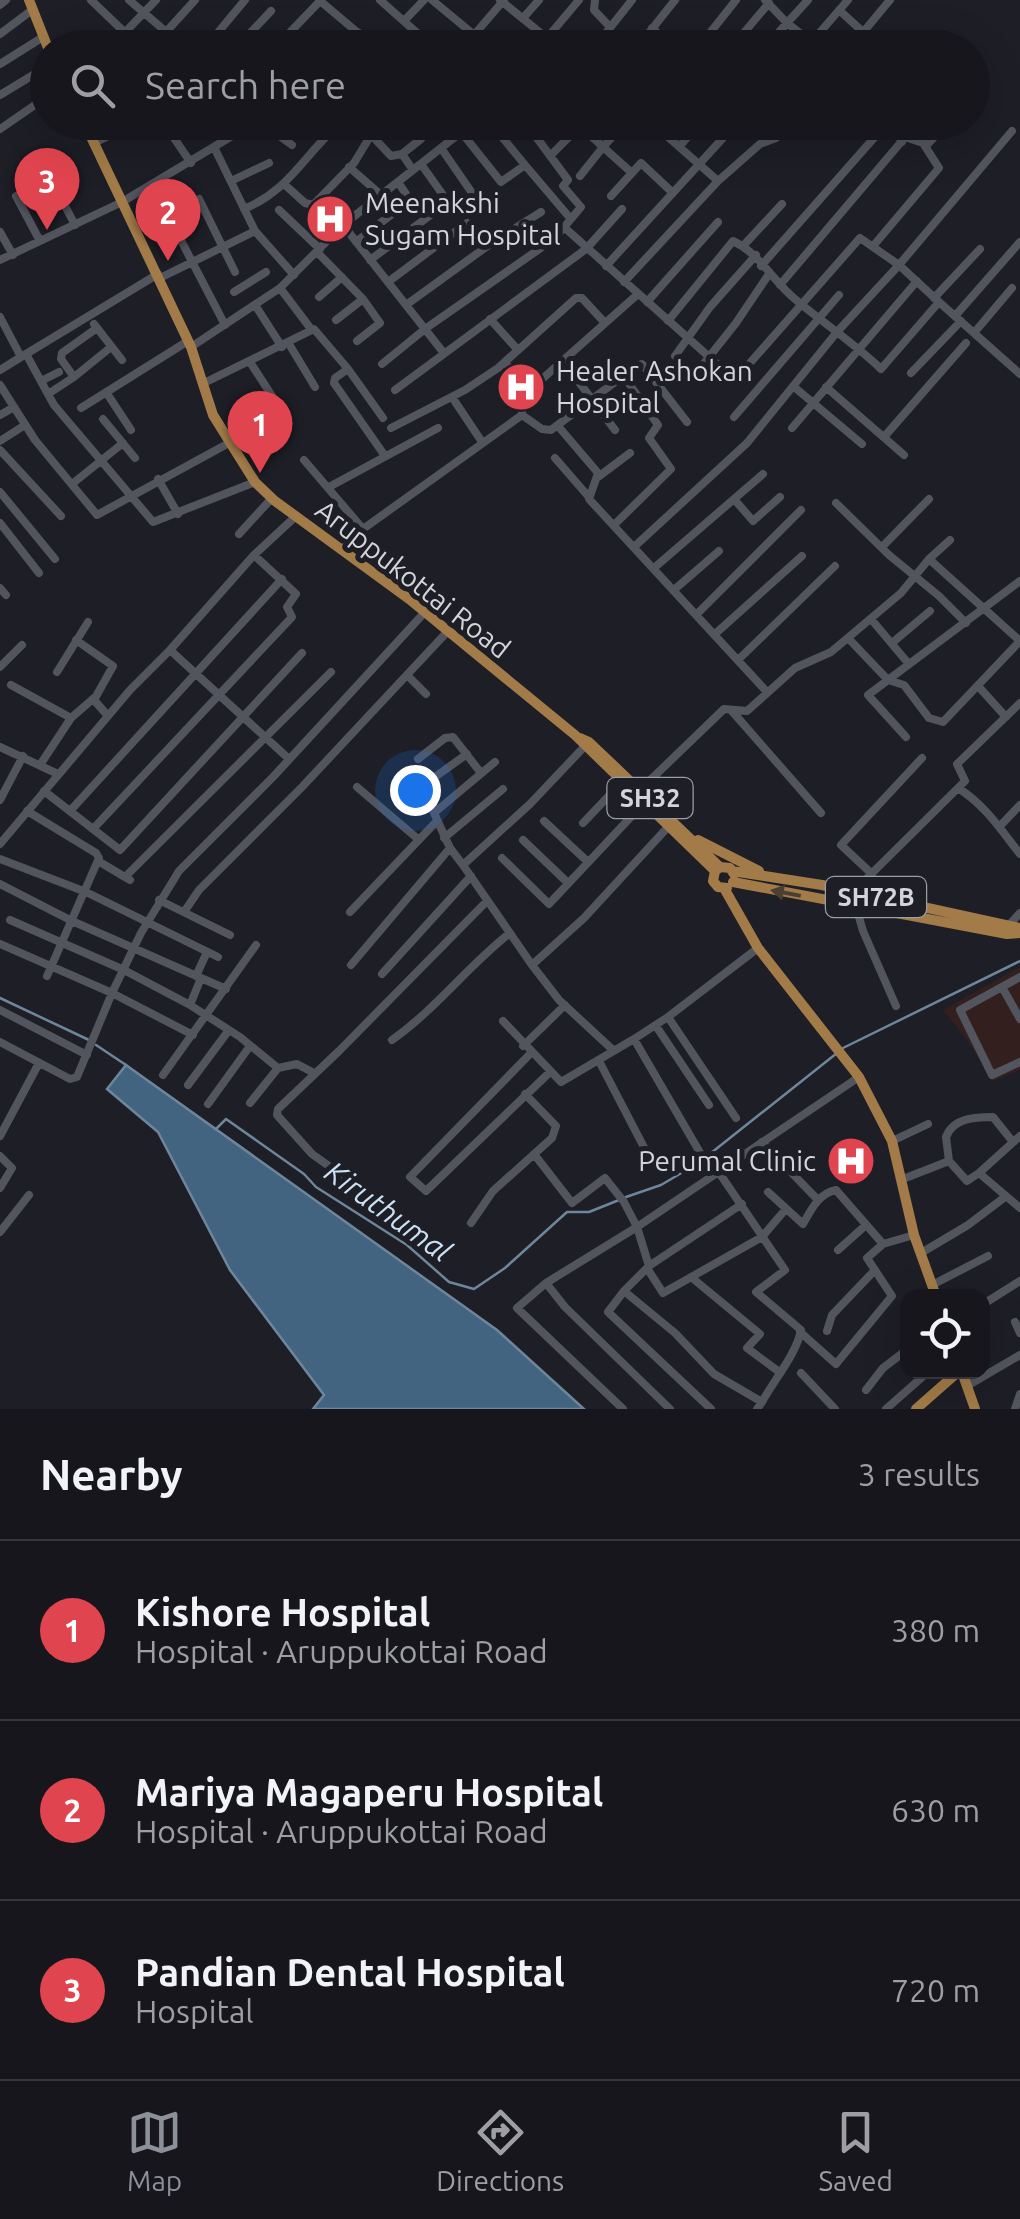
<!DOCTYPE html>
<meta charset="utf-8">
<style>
:root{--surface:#16161c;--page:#1f1f25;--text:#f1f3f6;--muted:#9e9fa3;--line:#35353b;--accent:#8c9099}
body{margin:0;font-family:Ubuntu,sans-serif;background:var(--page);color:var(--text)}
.controls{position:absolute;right:30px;bottom:30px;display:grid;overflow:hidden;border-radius:20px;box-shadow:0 10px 40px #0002}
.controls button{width:90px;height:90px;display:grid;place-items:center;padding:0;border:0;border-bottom:2px solid var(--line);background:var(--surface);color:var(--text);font:50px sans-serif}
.you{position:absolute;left:415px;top:790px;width:35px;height:35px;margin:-25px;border:8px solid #fff;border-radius:50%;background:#1a73e8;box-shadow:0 0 0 15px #1a73e833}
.badge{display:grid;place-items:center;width:65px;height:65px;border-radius:50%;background:var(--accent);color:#fff;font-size:32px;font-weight:700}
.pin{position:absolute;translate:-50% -82px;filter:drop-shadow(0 2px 5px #0008)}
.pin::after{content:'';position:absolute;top:52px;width:35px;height:30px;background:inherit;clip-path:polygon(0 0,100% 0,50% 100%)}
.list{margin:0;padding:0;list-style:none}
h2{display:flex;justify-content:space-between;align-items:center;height:130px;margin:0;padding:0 40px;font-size:42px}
h2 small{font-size:32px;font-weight:400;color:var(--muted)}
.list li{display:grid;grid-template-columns:65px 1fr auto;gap:30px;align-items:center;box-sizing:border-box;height:180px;padding:0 40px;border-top:2px solid var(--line)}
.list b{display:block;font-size:38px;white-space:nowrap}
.list p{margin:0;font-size:32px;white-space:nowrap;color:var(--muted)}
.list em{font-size:32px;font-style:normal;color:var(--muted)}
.icon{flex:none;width:55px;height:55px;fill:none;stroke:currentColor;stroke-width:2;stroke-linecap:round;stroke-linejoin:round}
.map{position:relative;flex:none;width:1020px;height:1409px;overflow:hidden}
.search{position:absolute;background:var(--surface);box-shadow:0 10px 40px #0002;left:30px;right:30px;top:30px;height:110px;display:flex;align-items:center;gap:25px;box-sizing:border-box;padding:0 35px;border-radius:55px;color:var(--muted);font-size:38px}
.sheet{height:670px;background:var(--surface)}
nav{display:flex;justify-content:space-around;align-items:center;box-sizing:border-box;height:140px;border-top:2px solid var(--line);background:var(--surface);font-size:28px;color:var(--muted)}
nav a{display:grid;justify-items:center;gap:5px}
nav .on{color:var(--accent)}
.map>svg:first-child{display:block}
</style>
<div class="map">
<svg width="1020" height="1409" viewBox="0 0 1020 1409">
<rect width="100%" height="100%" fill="#1d1e26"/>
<!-- commercial -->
<path fill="#33201e" d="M1020,967V1070L993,1081L965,1037L943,1010Z"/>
<!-- water -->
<path fill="#436480" stroke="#6e869b" stroke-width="2.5" d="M126,1065L497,1330L584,1409H313L324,1395L230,1270L158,1132L107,1089Z"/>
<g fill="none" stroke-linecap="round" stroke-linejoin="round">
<!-- stream -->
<path stroke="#6e869b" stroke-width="2.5" d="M0,998L89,1040
M96,1045L126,1065
M843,1048L1020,961
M216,1129L226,1119L304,1174L316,1187L407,1245L449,1282L474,1289L505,1268L567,1212H589L619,1200
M706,1157L837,1053
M626,1197L661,1185L700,1162"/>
<!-- minor -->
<path stroke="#53555e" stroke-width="8" d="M91,0L141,48
M129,0L185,48
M319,0L376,48
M380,0L434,48
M432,0L490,48
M500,0L559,48
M595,0L594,10L610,27
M765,0L787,23L808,0
M0,5L6,0
M839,10L863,32
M523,18L539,0
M404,21L424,0
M652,28L674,48
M166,32L195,0
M0,34L32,10
M474,35L504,0
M547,38L579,0
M110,48L156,0
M205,48L245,0
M236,48L271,11
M275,48L320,1
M346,48L359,33
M594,48L632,0
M637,48L675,0
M698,48L736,0
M731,48L769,3
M765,48L787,23L806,38H815L848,0
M850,48L890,0
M0,64L43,37
M0,95L48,66
M260,122L292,145
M359,122L391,156L402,154L413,170
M576,122L603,147L580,176
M891,122L902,142
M624,124L603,147L632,173
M493,126L525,165
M0,129L48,96
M462,133L501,182L525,165L570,218
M94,143L127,127L126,122
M680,146L700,122
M926,146L948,122
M441,148L479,203
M402,154L421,139L407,122
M550,156L582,124
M191,163L174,138L199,122
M349,167L381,195
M52,181L75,225
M231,181L269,163
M718,181L760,144L776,138L789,122
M284,184L305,203L313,205L354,163L371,135
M16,196L40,241
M611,196L641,163L673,193
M199,199L235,272
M244,209C288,191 302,158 336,127
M279,210L320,249
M173,225L225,325
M343,225L443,352
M565,228L735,380L860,238L899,265L939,302
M255,231L294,275
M0,232L13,255
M356,242L410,200L398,182
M874,245L939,168L923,143L905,137
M743,246L782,204
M317,252L363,299L380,323L357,341
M0,260L122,202L237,133
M370,260L448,202L421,164
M606,266L723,138
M761,266L888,122
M160,278L255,231L215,149
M388,282L467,223
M624,282L718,181L651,122
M780,285L918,122
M280,288L311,329
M234,292L266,272
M319,297L342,277
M934,298L980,249
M647,302L718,222
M255,305L282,347
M406,305L493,242L541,212
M955,316L1020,242
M0,317L21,357L26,354L54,405L153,522L255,482
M490,319L517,349
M336,320L363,299
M668,321L733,241C759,253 773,281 795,299C823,323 854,343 881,369L939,302L1020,374
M94,324L122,360
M97,328L62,353L61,359L74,377L111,347
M974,333L1012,288
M289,344L315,387
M191,347L280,288L343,225L474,122
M26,354L158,274
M675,356L710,307L756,255
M563,361L615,430
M250,362L281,410
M505,362L529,392
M382,364L425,329L555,238L581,207L563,186L568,180L534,134L521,122
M348,369L335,378L334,383L385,456
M0,370L21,357
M911,373L961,321
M41,381L59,372
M690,381L736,323L769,274
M204,383L314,329L348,369L383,418
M0,385L35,440L97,515L229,443
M793,386L862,444
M826,387L904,455
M395,390L586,249L622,209
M106,392L131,430
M48,394L74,377
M452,397L482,442
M81,408L188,341
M0,415L14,407
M522,415L542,429L551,430L635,367L642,364L687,422
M734,417L839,295
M103,419L135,458
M558,426L598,473L589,499L767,692
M391,428L465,390L498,368L576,298H582L605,323
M792,428L917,281
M884,437L966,343
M0,441L25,425
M0,450L61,516
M555,458L588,496
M304,460L363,529
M598,477L630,453
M158,479L178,514
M72,484L123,443
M329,487L438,428
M0,492L55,559
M734,499L753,521L780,497
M836,503L889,555L939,596L966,623
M0,523L39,573
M614,525L671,469L649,438L658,425L623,375
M239,534L272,498
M634,547L747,443L837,332L899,265L1012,131
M882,547L929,499
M341,550L363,529L522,415V405L532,388L638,294
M929,559L1020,641
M654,568L763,474
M0,588L6,595
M675,589L719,551
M697,614L801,510
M871,619L908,663
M715,634L802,556
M848,638L888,680L904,685L929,718L943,722L1020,641
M76,640L113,666L94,700L108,716
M892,643L930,611
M170,650L289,759
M738,660L835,566
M0,667L22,645
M57,672L88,622
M407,675L426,694
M11,685L71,718L40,765
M978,686L1006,717
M731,710L821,813
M71,718L94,698
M906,737L868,695L1020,581
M0,747L58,774
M584,747L530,804L463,865L532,965L584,918L668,827
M418,759L445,738L453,737L481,773
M357,787L418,839
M421,787L467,754
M958,788L965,781L957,764L1020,703
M641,789L724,709L747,711L795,668L831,652L901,593L929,559L950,540
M44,791L120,850L302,653
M0,800L23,756
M27,811L96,853L99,858L47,976
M70,811L282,579
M544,821L588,862
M583,823L622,782
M1000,826L1020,805
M93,829L292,617L287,607L296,594L254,555
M444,838L503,789
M523,840L568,883
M0,844L130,690L170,650L254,555L295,517
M502,858L549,904L644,803
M0,859L86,892L218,957
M98,861L130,880
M463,865L450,848L434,813L495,762
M872,874L841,845L922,758
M125,877L331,672
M0,884L72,921L226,989
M159,900L230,935
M184,912L199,890L302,787L448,631
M350,912L436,822
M10,920L124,970L190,1005L240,1037L278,1068L297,1064L314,1073
M1010,924L1020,913
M0,944L112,993L193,1035
M351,965L450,848
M532,965L559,1000L613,1050
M382,974L471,876
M196,976L207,952
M1020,977L960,1010L992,1075L1020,1062
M1002,987L1020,1019
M190,1005L201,978
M896,1006L863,931L852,893L958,788C985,805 1001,830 1020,854
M0,1010L87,1055
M668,1017L736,1118
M503,1021L561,1082L634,1039
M656,1026L709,1105
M392,1040C436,1009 468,966 510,933
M0,1042L70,1079L77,1077L112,993L141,933L179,871L273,777L425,612
M523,1046L565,1005
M531,1053L410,1177L426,1191L550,1072
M599,1061L648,1155
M163,1075L256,945
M188,1085L229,1030
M250,1103L278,1068
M208,1104L250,1046
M0,1136L39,1063
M892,1141L928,1124
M762,1142L818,1200
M1013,1142L993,1117C975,1117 953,1118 946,1137L949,1161L967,1181L979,1173L1020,1208
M534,1154L572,1203L605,1178L624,1202L637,1227L546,1283L565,1307L670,1409
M0,1156L12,1168L0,1188
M718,1171L785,1270L756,1292L801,1330C797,1353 774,1380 762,1402
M979,1173L1020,1136
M713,1175L634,1039L668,1017L758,948
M903,1179L949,1161
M357,1186L312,1154L277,1115L278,1109L339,1051L487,901
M768,1192L803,1224C811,1210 819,1193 836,1190L883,1244
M471,1223L493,1191L552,1138L556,1126L525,1094
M0,1232L29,1195
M838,1250L866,1225
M921,1253L968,1225L1005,1197
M649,1266L742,1204
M647,1268L663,1293L762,1237L785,1210
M691,1277L760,1334L747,1348L778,1371
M546,1283L517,1308L623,1409
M932,1285L988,1256
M624,1291L608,1312L711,1409
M982,1305L1020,1281
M1015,1322L1020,1333
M827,1331L832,1315L875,1270
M800,1332L836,1364L892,1296L867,1258L883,1244L914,1235
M801,1373L835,1409
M967,1386L1020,1355
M866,1390L883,1368L908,1349
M757,1409L762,1402L714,1374L675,1333L624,1291L649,1266L637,1227L859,1077
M886,1409L928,1372
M1015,1409L1020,1394"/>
<!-- major -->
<path stroke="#a27b48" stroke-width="10" d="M29,0L48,48
M84,122L191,347L213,415L255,482L275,501L409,599L575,735L715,871
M580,738L589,742L720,867L730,868L734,874
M698,840L759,871
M720,867L715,871L713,881L718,887L727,888
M732,871L822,885L1020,928
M733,882L1007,934L1020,933
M724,888L758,948L859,1077L892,1141L914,1235L936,1296
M962,1372L975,1409
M916,1409L958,1372"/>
</g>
<!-- one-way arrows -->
<defs><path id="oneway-solid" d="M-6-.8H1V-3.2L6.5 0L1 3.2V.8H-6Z" transform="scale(2.5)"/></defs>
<use fill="#4c3f32" href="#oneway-solid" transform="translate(786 893) rotate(-169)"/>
<!-- icons -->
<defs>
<g id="hospital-disc" transform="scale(2.5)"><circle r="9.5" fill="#e0444e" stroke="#1d1e26"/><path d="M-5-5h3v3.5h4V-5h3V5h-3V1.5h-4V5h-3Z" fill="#fff"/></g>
</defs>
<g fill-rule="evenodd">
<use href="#hospital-disc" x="330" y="219"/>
<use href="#hospital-disc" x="521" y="387"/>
<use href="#hospital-disc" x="851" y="1161"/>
</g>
<g text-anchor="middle" stroke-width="10" stroke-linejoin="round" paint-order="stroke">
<!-- shield labels -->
<g fill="#1d1e26" stroke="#9d9ea4" stroke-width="2.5">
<rect x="607.5" y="778" width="85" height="40" rx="8"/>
<rect x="826" y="877" width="100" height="40" rx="8"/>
</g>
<g font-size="25" font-weight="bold" fill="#d4d5da">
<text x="650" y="807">SH32</text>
<text x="876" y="906">SH72B</text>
</g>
<!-- poi labels -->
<g font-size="28" fill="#d4d5da" stroke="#1d1e26" text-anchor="start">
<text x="365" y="213">Meenakshi<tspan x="365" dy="32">Sugam Hospital</tspan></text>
<text x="556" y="381">Healer Ashokan<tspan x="556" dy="32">Hospital</tspan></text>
<text x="816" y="1171" text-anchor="end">Perumal Clinic</text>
</g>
<!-- street labels -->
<g font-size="28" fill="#d4d5da" stroke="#1d1e26">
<text transform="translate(413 579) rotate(38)" y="10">Aruppukottai Road</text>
</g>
<!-- water labels -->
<g font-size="30" font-style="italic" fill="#cbe1f5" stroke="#1d1e26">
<text transform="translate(388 1212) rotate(36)" y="10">Kiruthumal</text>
</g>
</g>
</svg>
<div class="controls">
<button><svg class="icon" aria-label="locate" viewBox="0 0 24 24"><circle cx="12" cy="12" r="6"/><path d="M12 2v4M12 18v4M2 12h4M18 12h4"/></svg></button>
</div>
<div class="you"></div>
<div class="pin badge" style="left:260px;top:473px;background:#e0444e">1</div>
<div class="pin badge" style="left:168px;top:261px;background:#e0444e">2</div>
<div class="pin badge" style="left:47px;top:230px;background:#e0444e">3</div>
<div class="search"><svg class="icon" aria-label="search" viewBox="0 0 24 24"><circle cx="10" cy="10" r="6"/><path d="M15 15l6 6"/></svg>Search here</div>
</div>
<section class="sheet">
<h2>Nearby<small>3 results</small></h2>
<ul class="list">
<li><span class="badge" style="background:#e0444e">1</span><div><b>Kishore Hospital</b><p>Hospital · Aruppukottai Road</p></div><em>380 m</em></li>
<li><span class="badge" style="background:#e0444e">2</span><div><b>Mariya Magaperu Hospital</b><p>Hospital · Aruppukottai Road</p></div><em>630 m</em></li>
<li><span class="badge" style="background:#e0444e">3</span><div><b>Pandian Dental Hospital</b><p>Hospital</p></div><em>720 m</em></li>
</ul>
</section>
<nav>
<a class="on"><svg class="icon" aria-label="map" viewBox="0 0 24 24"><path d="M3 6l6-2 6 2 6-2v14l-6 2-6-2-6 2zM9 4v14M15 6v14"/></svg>Map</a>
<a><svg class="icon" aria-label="directions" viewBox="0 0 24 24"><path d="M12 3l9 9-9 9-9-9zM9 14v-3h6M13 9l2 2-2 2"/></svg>Directions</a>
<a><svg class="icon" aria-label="saved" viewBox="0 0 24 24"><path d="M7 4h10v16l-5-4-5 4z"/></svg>Saved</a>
</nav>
